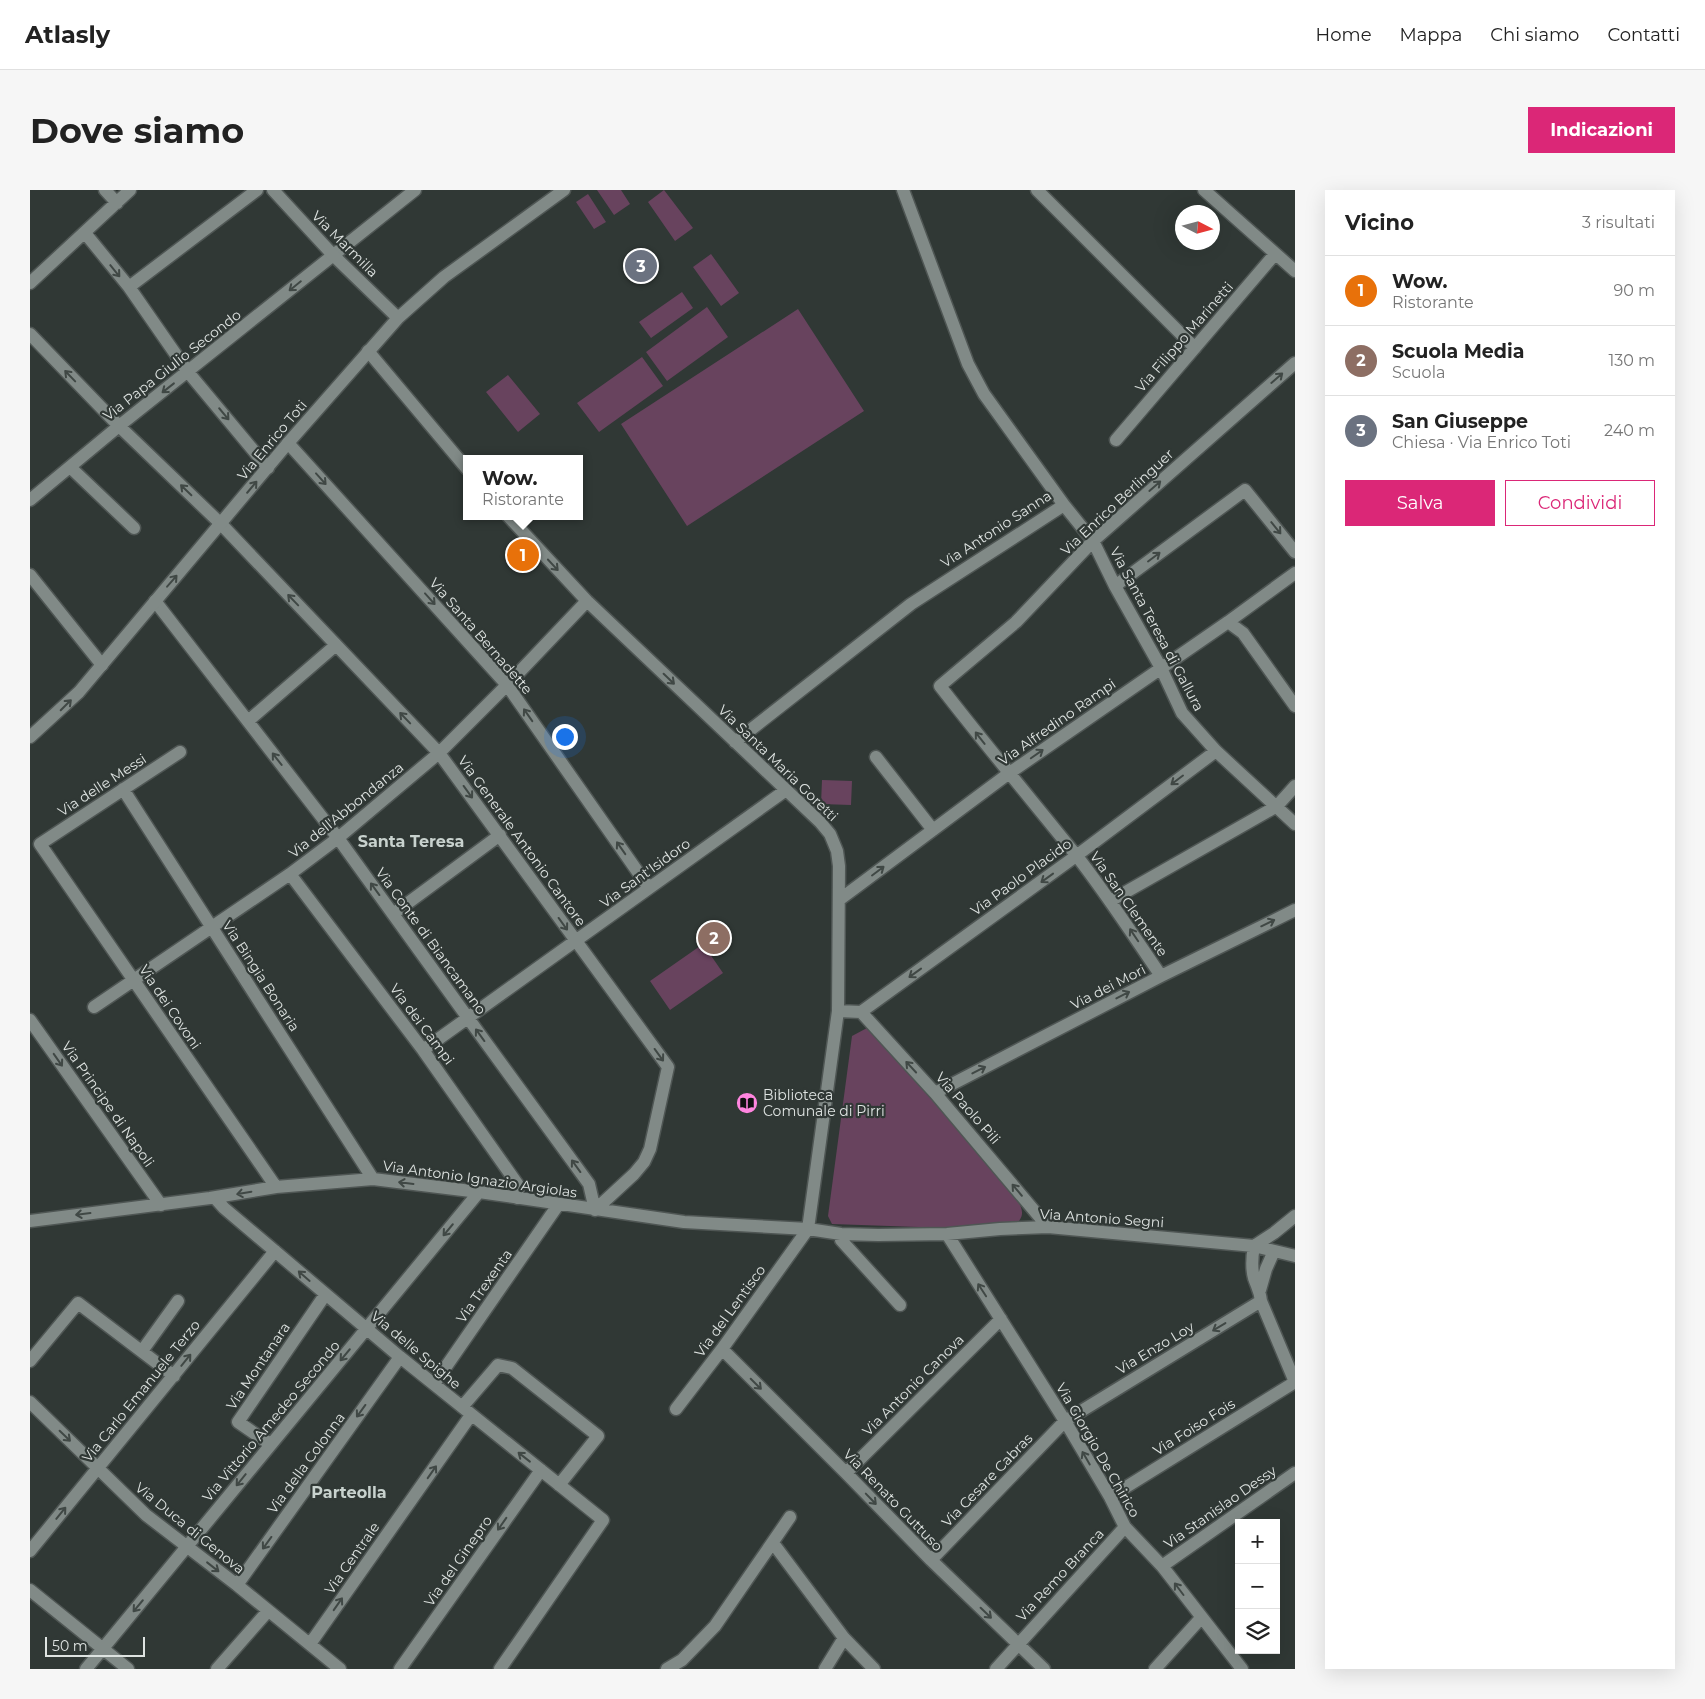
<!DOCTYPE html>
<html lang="it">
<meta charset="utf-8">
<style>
:root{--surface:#fff;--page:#f6f6f6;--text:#222;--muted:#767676;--line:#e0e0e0;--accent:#db2777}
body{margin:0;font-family:Montserrat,sans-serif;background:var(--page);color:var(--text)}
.controls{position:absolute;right:15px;bottom:15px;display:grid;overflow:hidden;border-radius:0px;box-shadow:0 5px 20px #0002}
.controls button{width:45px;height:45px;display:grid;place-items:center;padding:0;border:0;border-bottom:1px solid var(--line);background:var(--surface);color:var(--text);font:25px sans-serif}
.compass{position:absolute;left:1145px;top:15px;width:45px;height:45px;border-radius:50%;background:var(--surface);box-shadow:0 5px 20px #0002;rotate:96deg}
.scale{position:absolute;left:15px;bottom:12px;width:100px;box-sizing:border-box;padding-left:5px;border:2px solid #dee3e1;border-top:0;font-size:14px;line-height:18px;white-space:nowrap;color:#dee3e1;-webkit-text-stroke:4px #303835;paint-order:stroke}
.you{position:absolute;left:534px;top:546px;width:18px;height:18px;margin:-12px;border:4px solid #fff;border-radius:50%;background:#1a73e8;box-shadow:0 0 0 8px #1a73e833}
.badge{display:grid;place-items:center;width:32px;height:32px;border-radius:50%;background:var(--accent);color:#fff;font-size:16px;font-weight:700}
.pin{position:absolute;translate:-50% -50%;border:2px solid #fff;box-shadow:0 1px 5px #0006}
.popup{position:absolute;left:433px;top:265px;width:120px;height:65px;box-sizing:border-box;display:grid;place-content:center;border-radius:0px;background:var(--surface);filter:drop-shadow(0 1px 4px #0005);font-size:16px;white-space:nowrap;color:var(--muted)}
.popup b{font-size:19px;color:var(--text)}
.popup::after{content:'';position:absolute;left:50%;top:100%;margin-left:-10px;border:10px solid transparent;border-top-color:var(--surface)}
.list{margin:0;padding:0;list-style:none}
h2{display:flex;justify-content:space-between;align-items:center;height:65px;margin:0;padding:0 20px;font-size:21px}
h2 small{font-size:16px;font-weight:400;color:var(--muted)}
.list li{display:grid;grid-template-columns:32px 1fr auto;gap:15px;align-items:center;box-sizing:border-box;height:70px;padding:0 20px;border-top:1px solid var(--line)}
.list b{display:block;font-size:19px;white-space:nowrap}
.list p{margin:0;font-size:16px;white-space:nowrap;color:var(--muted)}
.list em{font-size:16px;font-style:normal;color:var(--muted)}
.actions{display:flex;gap:10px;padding:15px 20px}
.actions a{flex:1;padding:11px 0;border:1px solid var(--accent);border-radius:0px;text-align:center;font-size:18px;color:var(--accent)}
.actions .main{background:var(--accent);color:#fff}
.icon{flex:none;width:28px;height:28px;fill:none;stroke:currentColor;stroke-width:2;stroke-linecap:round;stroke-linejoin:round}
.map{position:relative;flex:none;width:1265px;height:1479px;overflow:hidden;border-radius:0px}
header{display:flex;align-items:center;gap:30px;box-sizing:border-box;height:70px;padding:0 25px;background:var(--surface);border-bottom:1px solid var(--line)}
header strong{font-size:24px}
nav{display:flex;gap:28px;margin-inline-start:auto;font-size:18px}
.intro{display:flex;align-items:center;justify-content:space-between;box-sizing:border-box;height:120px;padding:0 30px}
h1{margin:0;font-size:35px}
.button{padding:12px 22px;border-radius:0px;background:var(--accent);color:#fff;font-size:18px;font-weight:700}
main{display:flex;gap:30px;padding:0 30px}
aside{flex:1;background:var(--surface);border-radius:0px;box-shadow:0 5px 20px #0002}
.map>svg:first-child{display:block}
</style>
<header>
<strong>Atlasly</strong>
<nav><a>Home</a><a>Mappa</a><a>Chi siamo</a><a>Contatti</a></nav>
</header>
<div class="intro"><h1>Dove siamo</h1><a class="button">Indicazioni</a></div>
<main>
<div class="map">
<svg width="1265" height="1479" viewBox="0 0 1265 1479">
<rect width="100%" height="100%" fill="#303835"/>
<!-- green -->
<path fill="#68435e" d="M567,0H591L600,14L584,25Z
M634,0L663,38L645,51L618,12Z
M558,4L576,32L564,39L546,12Z
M681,64L709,103L691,116L663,77Z
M652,102L663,118L621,148L609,132Z
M677,117L698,147L637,191L616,162Z
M768,119L834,221L657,336L591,234Z
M612,167L633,196L569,242L547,213Z
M478,185L510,224L488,242L456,202Z
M792,590L822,591L821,615L791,614Z
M673,754L693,783L640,820L620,791Z
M837,838L841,839L871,876L920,929L987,1009C991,1017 995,1023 989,1031L917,1038L802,1034L798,1026L822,846Z"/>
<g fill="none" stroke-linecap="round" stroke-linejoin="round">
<!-- minor casing -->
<g stroke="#4f5654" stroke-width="15">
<path id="minor" d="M75,0L87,13
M1007,0L1165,158
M1174,0L1265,81
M55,43L99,97L158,182L238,278
M0,93L100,0
M99,97L227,0
M0,144L89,236L191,334L409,563L638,877L620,959L614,972L604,984L565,1020
M338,161L437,279
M1086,250L1245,64
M258,253L477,495L619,698
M40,277L104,338
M0,310L89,236L385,0
M1034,315L1063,351L1085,396L1131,478L1152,523L1186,561L1265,634
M478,326L557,411L790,632L800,644L807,661L809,676L808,821L778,1039L692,1159L646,1219
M0,385L72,475
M1085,396L1215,300L1265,362
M125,411L308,648L438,828L559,994L565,1020
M1198,432L1213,443L1265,516
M218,531L306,455
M705,552L881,414L1034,315L954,204L938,174L873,0
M150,562L10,654L246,997
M846,567L903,640
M93,599L343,989
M260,684L393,860L488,995L487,1008
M809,710L978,584L1198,432L1265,383
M1080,711L1247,616L1265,596
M363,724L470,645
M1131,786C1103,745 1076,703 1046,665C1000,608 954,553 910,496L986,432L1063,351L1265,173
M64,817L260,684L308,648L409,563L477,495L557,411
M808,821L831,822L1046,666L1186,561
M831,822L905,903L1018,1037
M0,830L131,1015
M393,860L756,600
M905,903L1131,786L1265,720
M185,1008L194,1018L370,1167L573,1330L470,1479
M0,1031L180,1008L246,997L343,989L449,1002L654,1032L778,1039L811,1044L848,1045L917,1044L970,1039L1018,1037L1224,1056L1265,1066
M811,1044V1050L870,1115
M917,1044L1035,1231L1080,1307L1095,1337L1132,1376L1212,1479
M1224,1056C1222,1067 1221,1077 1224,1088C1227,1097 1230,1101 1231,1111L1265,1192
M1224,1056L1244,1043L1265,1026
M1230,1100L1236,1079L1244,1061
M692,1159L816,1283L901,1370L1014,1479
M112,1161L148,1111
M0,1171L48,1113L144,1186
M404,1194L528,1015
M0,1212L116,1325L207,1395L310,1479
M432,1217L468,1175L482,1178L568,1246L529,1295
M240,1254L208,1232L295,1105
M816,1283L971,1129
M1080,1307L1265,1192
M743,1353L814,1448L844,1479
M0,1361L245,1061
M901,1370L1035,1231L1231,1111
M1132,1376L1265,1283
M207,1395L370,1167
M0,1400L98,1479
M280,1454L441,1225
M56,1479L449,1002
M187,1479L238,1421
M370,1479L511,1280
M637,1479L652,1470L685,1436L760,1327
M795,1479L814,1448
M966,1479L1095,1337
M1125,1479L1171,1428"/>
</g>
<!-- tertiary casing -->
<g stroke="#4f5654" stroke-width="15">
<path id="tertiary" d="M243,0L303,65L368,128
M0,547L49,502L258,253L368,128L414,87L534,0"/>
</g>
<!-- minor -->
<use href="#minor" stroke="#818a87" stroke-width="12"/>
<!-- tertiary -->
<use href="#tertiary" stroke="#818a87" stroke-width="12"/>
</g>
<!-- one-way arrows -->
<defs><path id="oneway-shaft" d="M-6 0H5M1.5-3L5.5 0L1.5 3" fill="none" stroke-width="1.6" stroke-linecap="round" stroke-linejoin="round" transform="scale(1.25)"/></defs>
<g stroke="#404845">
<use href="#oneway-shaft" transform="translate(85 81) rotate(51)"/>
<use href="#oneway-shaft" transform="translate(265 96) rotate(141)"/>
<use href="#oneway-shaft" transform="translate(40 186) rotate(-134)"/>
<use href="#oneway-shaft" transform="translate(1247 188) rotate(-41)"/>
<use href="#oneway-shaft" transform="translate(138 198) rotate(142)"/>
<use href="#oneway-shaft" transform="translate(194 224) rotate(50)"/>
<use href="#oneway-shaft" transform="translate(291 289) rotate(48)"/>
<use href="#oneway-shaft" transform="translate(1125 296) rotate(-41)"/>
<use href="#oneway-shaft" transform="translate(222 297) rotate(-50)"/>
<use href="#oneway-shaft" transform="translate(156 300) rotate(-136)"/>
<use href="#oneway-shaft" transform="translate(1246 338) rotate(51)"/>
<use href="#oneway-shaft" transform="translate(1124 367) rotate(-37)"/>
<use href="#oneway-shaft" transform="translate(523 375) rotate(47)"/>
<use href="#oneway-shaft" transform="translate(142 391) rotate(-49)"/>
<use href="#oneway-shaft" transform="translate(400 409) rotate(48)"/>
<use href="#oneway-shaft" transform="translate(263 410) rotate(-134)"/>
<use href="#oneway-shaft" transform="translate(639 489) rotate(44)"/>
<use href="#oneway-shaft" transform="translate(36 515) rotate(-45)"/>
<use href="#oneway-shaft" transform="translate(498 525) rotate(-125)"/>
<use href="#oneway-shaft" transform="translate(375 528) rotate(-134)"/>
<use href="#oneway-shaft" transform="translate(950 548) rotate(-128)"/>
<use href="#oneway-shaft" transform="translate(1007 564) rotate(-35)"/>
<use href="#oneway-shaft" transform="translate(247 569) rotate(-128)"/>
<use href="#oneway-shaft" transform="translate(1147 590) rotate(143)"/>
<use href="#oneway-shaft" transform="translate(438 602) rotate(54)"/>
<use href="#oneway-shaft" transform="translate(591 658) rotate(-125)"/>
<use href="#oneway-shaft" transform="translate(848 681) rotate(-37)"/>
<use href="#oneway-shaft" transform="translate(1017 688) rotate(144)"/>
<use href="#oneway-shaft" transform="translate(345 699) rotate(-126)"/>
<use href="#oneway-shaft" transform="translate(1238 733) rotate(-26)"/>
<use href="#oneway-shaft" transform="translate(533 734) rotate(54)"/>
<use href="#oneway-shaft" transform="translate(1104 745) rotate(-124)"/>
<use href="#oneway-shaft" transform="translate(885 783) rotate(144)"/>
<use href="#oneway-shaft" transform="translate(1093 805) rotate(-27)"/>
<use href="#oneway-shaft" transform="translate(450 845) rotate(-126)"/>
<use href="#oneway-shaft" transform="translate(629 865) rotate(54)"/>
<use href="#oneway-shaft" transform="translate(28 870) rotate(55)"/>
<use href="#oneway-shaft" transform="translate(881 877) rotate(-133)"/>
<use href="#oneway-shaft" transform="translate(949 880) rotate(-27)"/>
<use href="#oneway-shaft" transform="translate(546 976) rotate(-126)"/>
<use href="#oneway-shaft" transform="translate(376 993) rotate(-173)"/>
<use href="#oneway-shaft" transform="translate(987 1000) rotate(-130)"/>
<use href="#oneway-shaft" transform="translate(214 1003) rotate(170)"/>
<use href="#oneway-shaft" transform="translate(53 1024) rotate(173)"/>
<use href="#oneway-shaft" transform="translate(418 1040) rotate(130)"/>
<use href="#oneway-shaft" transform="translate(274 1086) rotate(-139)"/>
<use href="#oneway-shaft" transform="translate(952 1100) rotate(-123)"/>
<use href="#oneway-shaft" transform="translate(1189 1137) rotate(149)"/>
<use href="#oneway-shaft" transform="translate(315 1165) rotate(130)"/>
<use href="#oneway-shaft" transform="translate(156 1170) rotate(-51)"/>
<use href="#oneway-shaft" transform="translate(726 1194) rotate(45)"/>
<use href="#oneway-shaft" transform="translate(331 1221) rotate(126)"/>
<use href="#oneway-shaft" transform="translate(35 1246) rotate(44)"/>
<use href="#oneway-shaft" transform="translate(494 1267) rotate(-142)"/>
<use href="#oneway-shaft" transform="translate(1056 1268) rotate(-120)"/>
<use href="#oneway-shaft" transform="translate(402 1282) rotate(-55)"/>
<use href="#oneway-shaft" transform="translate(211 1290) rotate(129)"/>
<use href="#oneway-shaft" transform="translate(841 1309) rotate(46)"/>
<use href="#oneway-shaft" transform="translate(31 1323) rotate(-51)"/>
<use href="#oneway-shaft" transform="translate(472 1334) rotate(125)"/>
<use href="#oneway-shaft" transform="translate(237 1353) rotate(126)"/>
<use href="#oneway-shaft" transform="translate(183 1377) rotate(38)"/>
<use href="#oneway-shaft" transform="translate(1149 1399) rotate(-127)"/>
<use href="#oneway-shaft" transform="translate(308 1414) rotate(-55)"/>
<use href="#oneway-shaft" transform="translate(108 1416) rotate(130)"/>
<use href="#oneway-shaft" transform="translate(956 1423) rotate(44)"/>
</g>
<!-- icons -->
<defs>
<g id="library-disc" transform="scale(1.125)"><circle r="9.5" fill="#ff85df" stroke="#303835"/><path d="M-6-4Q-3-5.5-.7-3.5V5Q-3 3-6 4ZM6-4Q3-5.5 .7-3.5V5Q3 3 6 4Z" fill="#111"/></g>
</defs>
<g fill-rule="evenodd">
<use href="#library-disc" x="717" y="913"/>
</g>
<g text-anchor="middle" stroke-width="4.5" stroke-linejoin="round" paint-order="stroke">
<!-- street labels -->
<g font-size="14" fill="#dee3e1" stroke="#303835">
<text transform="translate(315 54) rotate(45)" y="5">Via Marmilla</text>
<text transform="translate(1154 147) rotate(-49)" y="5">Via Filippo Marinetti</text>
<text transform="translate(142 175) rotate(-38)" y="5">Via Papa Giulio Secondo</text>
<text transform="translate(242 250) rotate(-50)" y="5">Via Enrico Toti</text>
<text transform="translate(1087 312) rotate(-43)" y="5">Via Enrico Berlinguer</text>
<text transform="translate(966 339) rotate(-33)" y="5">Via Antonio Sanna</text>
<text transform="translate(1127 439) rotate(62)" y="5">Via Santa Teresa di Gallura</text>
<text transform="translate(451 446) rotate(49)" y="5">Via Santa Bernadette</text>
<text transform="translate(1027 532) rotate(-35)" y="5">Via Alfredino Rampi</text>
<text transform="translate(748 573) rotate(44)" y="5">Via Santa Maria Goretti</text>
<text transform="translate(72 595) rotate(-33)" y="5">Via delle Messi</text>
<text transform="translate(316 620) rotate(-39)" y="5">Via dell'Abbondanza</text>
<text transform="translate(492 651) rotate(54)" y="5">Via Generale Antonio Cantore</text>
<text transform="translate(615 683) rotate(-36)" y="5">Via Sant'Isidoro</text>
<text transform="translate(991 687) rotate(-36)" y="5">Via Paolo Placido</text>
<text transform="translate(1099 714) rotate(55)" y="5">Via San Clemente</text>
<text transform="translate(401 751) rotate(54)" y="5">Via Conte di Biancamano</text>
<text transform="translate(231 786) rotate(57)" y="5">Via Bingia Bonaria</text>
<text transform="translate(1078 797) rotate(-27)" y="5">Via dei Mori</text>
<text transform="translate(140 817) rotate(56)" y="5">Via dei Covoni</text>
<text transform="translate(392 834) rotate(53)" y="5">Via dei Campi</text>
<text transform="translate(78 914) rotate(55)" y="5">Via Principe di Napoli</text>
<text transform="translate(938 918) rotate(49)" y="5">Via Paolo Pili</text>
<text transform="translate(450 989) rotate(8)" y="5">Via Antonio Ignazio Argiolas</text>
<text transform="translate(1072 1028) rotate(4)" y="5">Via Antonio Segni</text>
<text transform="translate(454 1096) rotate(-55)" y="5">Via Trexenta</text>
<text transform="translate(700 1121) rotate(-54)" y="5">Via del Lentisco</text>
<text transform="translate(1125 1158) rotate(-31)" y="5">Via Enzo Loy</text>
<text transform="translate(386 1160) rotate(40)" y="5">Via delle Spighe</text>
<text transform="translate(228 1176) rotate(-56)" y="5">Via Montanara</text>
<text transform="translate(883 1195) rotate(-45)" y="5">Via Antonio Canova</text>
<text transform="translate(111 1201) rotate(-51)" y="5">Via Carlo Emanuele Terzo</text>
<text transform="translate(241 1231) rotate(-50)" y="5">Via Vittorio Amedeo Secondo</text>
<text transform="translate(1164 1237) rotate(-32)" y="5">Via Foiso Fois</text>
<text transform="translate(1068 1260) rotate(60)" y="5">Via Giorgio De Chirico</text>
<text transform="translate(276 1273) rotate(-54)" y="5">Via della Colonna</text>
<text transform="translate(957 1290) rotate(-46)" y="5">Via Cesare Cabras</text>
<text transform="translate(863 1310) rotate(46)" y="5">Via Renato Guttuso</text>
<text transform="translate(1190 1317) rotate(-35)" y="5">Via Stanislao Dessy</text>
<text transform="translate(160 1338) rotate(39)" y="5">Via Duca di Genova</text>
<text transform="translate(322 1368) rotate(-55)" y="5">Via Centrale</text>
<text transform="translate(428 1371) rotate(-55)" y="5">Via del Ginepro</text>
<text transform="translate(1030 1385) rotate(-47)" y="5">Via Remo Branca</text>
</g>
<!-- poi labels -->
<g font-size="14" fill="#dee3e1" stroke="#303835" text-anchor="start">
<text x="733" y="910">Biblioteca<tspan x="733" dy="16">Comunale di Pirri</tspan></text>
</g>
<!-- quarter labels -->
<g font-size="16" font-weight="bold" fill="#c8d2ce" stroke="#303835">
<text x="381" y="657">Santa Teresa</text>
<text x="319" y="1308">Parteolla</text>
</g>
</g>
</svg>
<div class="controls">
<button>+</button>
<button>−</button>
<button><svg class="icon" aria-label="layers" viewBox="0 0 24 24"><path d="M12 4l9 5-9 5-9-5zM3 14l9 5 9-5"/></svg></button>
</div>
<svg class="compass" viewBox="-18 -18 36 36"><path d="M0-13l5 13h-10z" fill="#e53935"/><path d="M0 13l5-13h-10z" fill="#767676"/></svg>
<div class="scale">50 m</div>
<div class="you"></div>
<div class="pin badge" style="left:493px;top:365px;background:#e8710a">1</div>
<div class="popup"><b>Wow.</b>Ristorante</div>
<div class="pin badge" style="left:684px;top:748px;background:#8d6e63">2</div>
<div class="pin badge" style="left:611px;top:76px;background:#6b7280">3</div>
</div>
<aside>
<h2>Vicino<small>3 risultati</small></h2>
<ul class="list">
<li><span class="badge" style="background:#e8710a">1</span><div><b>Wow.</b><p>Ristorante</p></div><em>90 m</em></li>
<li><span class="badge" style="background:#8d6e63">2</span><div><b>Scuola Media</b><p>Scuola</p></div><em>130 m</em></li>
<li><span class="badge" style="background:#6b7280">3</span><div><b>San Giuseppe</b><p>Chiesa · Via Enrico Toti</p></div><em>240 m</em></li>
</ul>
<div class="actions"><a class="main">Salva</a><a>Condividi</a></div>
</aside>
</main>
